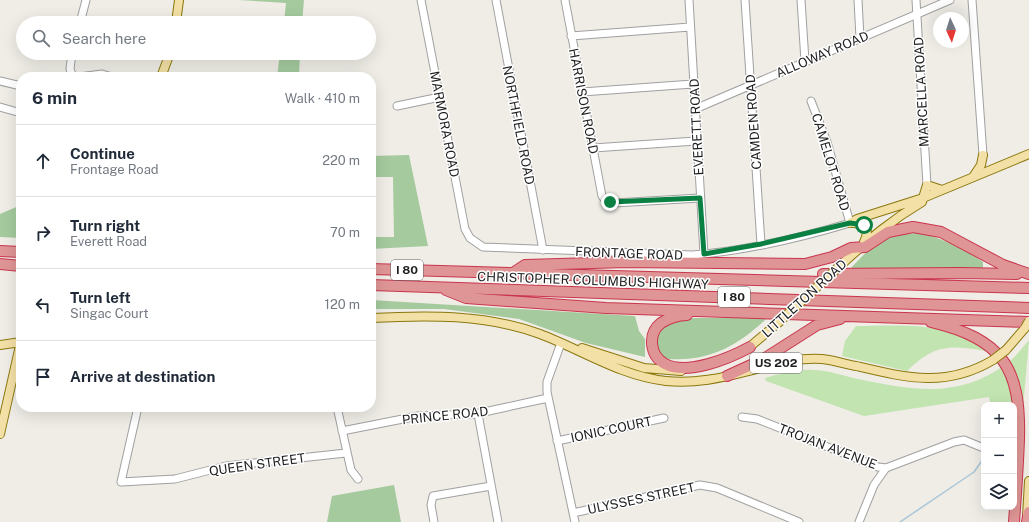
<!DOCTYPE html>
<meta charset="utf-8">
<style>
:root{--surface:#fff;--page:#f2f2f3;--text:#1f2937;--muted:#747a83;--line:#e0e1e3}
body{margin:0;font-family:"Public Sans",sans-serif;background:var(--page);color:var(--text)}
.controls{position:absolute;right:12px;bottom:12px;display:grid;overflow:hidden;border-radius:8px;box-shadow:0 4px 16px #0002}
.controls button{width:36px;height:36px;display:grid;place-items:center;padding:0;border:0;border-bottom:1px solid var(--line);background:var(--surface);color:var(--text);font:20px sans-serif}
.compass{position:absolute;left:933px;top:12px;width:36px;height:36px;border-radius:50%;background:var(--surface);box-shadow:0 4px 16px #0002;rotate:176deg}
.stop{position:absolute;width:12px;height:12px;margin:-9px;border:3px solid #0b8043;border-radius:50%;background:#fff}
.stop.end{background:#0b8043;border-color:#fff;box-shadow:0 1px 4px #0008}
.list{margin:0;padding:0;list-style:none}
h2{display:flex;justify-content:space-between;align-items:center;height:52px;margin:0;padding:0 16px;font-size:17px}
h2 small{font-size:13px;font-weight:400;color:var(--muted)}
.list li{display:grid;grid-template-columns:26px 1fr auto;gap:12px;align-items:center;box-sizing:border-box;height:72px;padding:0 16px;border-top:1px solid var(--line)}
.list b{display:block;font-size:15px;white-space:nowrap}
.list p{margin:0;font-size:13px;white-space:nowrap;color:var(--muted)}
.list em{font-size:13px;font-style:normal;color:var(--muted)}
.icon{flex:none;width:22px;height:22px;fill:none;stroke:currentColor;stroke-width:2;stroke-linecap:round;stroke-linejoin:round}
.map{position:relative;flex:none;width:1029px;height:522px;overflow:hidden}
.search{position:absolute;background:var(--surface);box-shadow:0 4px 16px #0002;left:16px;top:16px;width:360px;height:44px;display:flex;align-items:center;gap:10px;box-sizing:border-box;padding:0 14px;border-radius:22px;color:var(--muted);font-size:15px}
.panel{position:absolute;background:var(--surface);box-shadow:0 4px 16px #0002;left:16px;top:72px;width:360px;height:340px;border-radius:16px}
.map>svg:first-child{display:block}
</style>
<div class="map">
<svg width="1029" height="522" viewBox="0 0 1029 522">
<rect width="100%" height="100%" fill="#efede6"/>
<!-- grass -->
<path fill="#c1e4b1" d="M856,326C899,326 951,320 986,351C949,345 935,344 907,371L842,356L845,341Z
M1029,340L1018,464L1014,405H991L989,397L864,416L766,381L765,378C780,374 797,369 813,370C828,370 843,376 858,379C913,390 959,400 1009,362C1016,356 1023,347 1029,340Z"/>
<!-- forest -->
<path fill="#a4ca9e" d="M239,0H304L302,23H284L286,3Z
M280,53H300L299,77H277Z
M409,155L428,246L371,249V237H394L393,177H371V156Z
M21,205V238L0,237V214Z
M919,233C942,238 962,248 983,262V268L849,270C873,245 881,234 919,233Z
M371,300L635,316L639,331L645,339V357L586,343L519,319L444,309H371Z
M694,318H767C736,348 705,364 660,358L656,349L658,330L676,320Z
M394,485L401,522H327L332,496Z"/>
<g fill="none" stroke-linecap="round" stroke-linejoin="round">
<!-- stream -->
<path stroke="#aac6d8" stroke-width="1.5" d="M900,522L974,472L981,462L984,452"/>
<!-- minor casing -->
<g stroke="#a0a0a0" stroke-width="9">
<path id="minor" d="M421,0L465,229L470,238L483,247L692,255C744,251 800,238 850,223L827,142L811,101
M496,0L543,250
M565,0L602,196L606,201L614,203L700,198
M689,0L704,254
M745,0L761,244
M801,0L805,61
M858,0L860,38
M916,0L927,185
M972,0L983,155
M80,23L86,0
M571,36L690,27
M72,53L70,69L73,77
M79,77L102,74L112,77
M0,81L21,86
M582,92L693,84
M397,106L440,97
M0,107L21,113
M695,109L950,0
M593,148L696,141
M561,343L547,382V392L575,522
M138,407L121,482L175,479L226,466L346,453
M337,407L351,470L358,479
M478,414L498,522
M742,417L757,419L878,467L886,468L954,442L964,440L981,447
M342,431L418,416L475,414L548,398
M557,441L664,418
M573,513L700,485L717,488L799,522
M434,522L431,505L433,496L491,486
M859,522L874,485L886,468"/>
</g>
<!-- major casing -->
<g stroke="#8b780e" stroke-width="10">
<path id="major" d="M176,23L179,0
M161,77L170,53
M973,177L981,165L983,155
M850,223L857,219L923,198L927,185L942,190
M853,223L863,224C869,229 867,236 864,242
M844,262C871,238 890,221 922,202L923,198L1029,154
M371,318C427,315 486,314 540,334C582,350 621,376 666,381C694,384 722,378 749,371C773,365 796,357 822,359C833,360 845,364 856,366C907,378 946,388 993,360
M0,345L21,342
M582,348L644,368L681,371
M746,350L778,323
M1006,350L1025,328
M0,434L21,341
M1027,517L1029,481"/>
</g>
<!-- highway casing -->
<g stroke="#ca354e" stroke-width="12">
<path id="highway" d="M0,251L21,252
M0,264L21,266
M371,269L1029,288
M513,273L525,265L627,262L805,264L832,257L851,248L865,247L888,232L913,227L941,232L1003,265L1029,274
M823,274L961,273L1017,274
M371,285L1029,308
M446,290L466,298L606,308L1029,322
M687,315C679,315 668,318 661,323C647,334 650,356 665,364C687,376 730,358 750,347
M931,322C1002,339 1021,367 1019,439C1018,467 1016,494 1014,522
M727,376L762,360L817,325L840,319
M1027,522L1029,512"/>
</g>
<!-- minor -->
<use href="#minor" stroke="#fff" stroke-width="7"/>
<!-- major -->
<use href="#major" stroke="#f3e0a6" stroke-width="8"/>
<!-- highway -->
<use href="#highway" stroke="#df9595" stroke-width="10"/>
<!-- major-bridge casing -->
<g stroke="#8b780e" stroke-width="10" stroke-linecap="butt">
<path id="major-bridge" d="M778,323L844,262
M1025,328L1029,321
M993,360L1006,350"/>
</g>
<!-- major-bridge -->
<use href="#major-bridge" stroke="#f3e0a6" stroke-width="8"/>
</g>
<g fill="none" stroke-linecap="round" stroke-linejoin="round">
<!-- route -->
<path stroke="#0b8043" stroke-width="5" d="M610,202L700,198L704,254L761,244L850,223L864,225"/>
</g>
<g text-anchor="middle" stroke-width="3" stroke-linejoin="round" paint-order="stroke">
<!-- shield labels -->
<g fill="#fff" stroke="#626262" stroke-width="1">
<rect x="391" y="260" width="32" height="20" rx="3"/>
<rect x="718" y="287" width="32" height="20" rx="3"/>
<rect x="750" y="353" width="52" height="20" rx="3"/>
</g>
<g font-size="12" font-weight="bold" fill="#1f1f1f">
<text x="407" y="274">I 80</text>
<text x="734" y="301">I 80</text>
<text x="776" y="367">US 202</text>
</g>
<!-- street labels -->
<g font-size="13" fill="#1f1f1f" stroke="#fff">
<text transform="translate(822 54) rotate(-23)" y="5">ALLOWAY ROAD</text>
<text transform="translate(921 92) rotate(-93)" y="5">MARCELLA ROAD</text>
<text transform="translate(584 101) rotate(79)" y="5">HARRISON ROAD</text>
<text transform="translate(753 122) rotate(-94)" y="5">CAMDEN ROAD</text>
<text transform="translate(445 124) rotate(79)" y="5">MARMORA ROAD</text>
<text transform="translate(519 125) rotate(79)" y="5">NORTHFIELD ROAD</text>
<text transform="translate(696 127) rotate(-93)" y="5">EVERETT ROAD</text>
<text transform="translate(831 162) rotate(73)" y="5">CAMELOT ROAD</text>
<text transform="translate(629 253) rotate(2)" y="5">FRONTAGE ROAD</text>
<text transform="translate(593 280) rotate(2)" y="5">CHRISTOPHER COLUMBUS HIGHWAY</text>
<text transform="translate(804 298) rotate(-42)" y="5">LITTLETON ROAD</text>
<text transform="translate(445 415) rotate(-6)" y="5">PRINCE ROAD</text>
<text transform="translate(611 429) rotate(-12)" y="5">IONIC COURT</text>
<text transform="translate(828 446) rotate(21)" y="5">TROJAN AVENUE</text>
<text transform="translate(257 464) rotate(-8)" y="5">QUEEN STREET</text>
<text transform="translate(641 498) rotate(-12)" y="5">ULYSSES STREET</text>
</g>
</g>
</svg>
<div class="controls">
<button>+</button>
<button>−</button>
<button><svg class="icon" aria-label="layers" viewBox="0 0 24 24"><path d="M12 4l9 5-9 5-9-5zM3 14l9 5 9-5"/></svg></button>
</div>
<svg class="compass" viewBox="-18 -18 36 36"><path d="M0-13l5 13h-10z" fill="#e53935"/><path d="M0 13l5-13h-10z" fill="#747a83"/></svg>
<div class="stop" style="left:864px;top:225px"></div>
<div class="stop end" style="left:610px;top:202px"></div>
<div class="search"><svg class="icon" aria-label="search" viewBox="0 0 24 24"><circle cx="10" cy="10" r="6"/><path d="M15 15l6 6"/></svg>Search here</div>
<section class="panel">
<h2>6 min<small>Walk · 410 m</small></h2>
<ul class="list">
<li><svg class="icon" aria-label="ahead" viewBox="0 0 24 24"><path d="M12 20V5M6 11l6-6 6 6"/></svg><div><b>Continue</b><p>Frontage Road</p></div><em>220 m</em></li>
<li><svg class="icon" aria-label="right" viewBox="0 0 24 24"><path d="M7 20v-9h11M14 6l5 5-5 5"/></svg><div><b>Turn right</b><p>Everett Road</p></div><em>70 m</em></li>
<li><svg class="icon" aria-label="left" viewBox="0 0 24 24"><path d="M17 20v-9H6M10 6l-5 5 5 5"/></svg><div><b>Turn left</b><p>Singac Court</p></div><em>120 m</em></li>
<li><svg class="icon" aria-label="arrive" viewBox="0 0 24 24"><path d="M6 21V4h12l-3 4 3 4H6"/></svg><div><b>Arrive at destination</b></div></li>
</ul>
</section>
</div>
